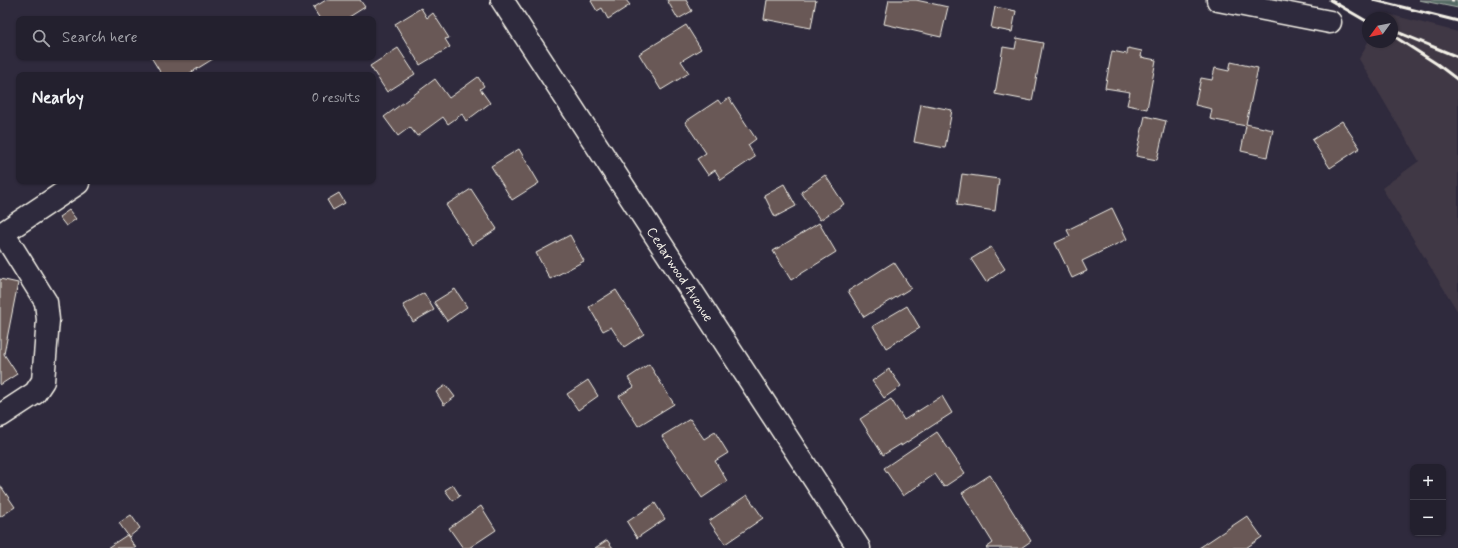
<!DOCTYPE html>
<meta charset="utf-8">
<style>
:root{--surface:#23202e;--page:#2b2836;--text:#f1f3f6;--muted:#a3a3aa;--line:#403e4a}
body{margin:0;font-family:Mynerve,sans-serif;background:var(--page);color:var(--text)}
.controls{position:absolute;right:12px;bottom:12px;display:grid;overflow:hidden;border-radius:8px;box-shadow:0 1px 3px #0004}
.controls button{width:36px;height:36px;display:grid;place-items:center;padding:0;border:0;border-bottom:1px solid var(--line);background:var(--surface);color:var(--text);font:20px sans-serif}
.compass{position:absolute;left:1362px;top:12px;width:36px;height:36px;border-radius:50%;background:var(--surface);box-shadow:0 1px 3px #0004;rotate:237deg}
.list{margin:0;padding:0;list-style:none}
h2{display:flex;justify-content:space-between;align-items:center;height:52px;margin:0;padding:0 16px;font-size:17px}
h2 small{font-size:13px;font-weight:400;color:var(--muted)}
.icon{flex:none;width:22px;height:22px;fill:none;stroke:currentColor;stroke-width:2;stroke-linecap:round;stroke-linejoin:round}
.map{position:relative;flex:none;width:1458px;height:548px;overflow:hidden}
.search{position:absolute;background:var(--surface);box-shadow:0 1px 3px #0004;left:16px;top:16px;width:360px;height:44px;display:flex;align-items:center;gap:10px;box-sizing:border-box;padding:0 14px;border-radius:8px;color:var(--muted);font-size:15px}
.panel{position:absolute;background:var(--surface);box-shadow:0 1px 3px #0004;left:16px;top:72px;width:360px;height:112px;border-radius:8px}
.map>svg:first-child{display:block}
</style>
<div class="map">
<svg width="1458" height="548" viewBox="0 0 1458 548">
<rect width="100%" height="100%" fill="#2f2a3d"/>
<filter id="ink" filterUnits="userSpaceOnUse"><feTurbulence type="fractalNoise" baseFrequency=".025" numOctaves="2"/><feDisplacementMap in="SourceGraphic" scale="8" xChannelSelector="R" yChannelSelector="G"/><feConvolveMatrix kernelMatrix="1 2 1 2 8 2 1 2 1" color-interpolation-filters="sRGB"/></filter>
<g filter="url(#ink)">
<!-- built -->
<path fill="#403845" d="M1384,13L1458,32V312L1382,188L1419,161L1359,59L1368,42H1392V18H1381Z"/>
<!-- green -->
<path fill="#566b65" stroke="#a5aea6" d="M1419,0H1458V8Z"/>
<!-- building -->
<path fill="#695857" stroke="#f4f1e8" d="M326,0H360L365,7L346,19H320L313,8Z
M592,0H626L630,5L608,19L602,8L597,11L591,1Z
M667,0H686L692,11L678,19Z
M767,0H816L811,28L764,19Z
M889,0H916L948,7L941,37L884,24Z
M995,7L1016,11L1012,32L991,28Z
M421,8L427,18L433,13L449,38L445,39L450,47L420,65L395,24Z
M686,25L701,49L681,61L689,73L661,90L639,54Z
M1017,38L1043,43L1032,101L995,94L1003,47L1015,49Z
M398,48L415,74L387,92L370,66Z
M1128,48L1142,51L1141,57L1156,60L1147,109L1127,105L1130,92L1105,88L1112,51L1127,54Z
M151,57H216L187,75H162Z
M1231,62L1258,68L1246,124L1273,130L1267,157L1241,151L1246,126L1210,119L1212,109L1195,105L1201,78L1212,80L1215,68L1229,71Z
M478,77L484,86L480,89L490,103L466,121L462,114L448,124L443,117L417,136L410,127L398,136L384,117L435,79L449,98Z
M729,98L756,139L748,145L755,157L721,180L715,170L708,175L697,159L706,153L685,122L718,100L721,104Z
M921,104L952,110L945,148L914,142Z
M1145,116L1166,121L1157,160L1136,156Z
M1342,121L1360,148L1330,168L1312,140Z
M519,149L539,183L512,200L491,166Z
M962,174L999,179L995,211L957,205Z
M825,175L844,204L820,220L801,192Z
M784,184L796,206L775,217L764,195Z
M471,189L497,229L472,245L446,205Z
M339,193L345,203L333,210L327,200Z
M1112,208L1127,239L1082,261L1087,271L1072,278L1055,243L1070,236L1067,230Z
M69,210L76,219L66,226L59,217Z
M819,223L836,252L791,280L773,251Z
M570,235L584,261L550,279L536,253Z
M991,247L1005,269L986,282L971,259Z
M894,262L911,288L864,317L848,291Z
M0,279L18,283L4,354L17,374L0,385Z
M455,289L467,307L447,321L434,302Z
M616,290L644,334L624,347L611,327L603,331L589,307Z
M424,293L434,310L413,322L403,305Z
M907,306L920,328L886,348L873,326Z
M649,364L674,404L638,426L619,396L634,387L628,378Z
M889,369L901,386L884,398L872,381Z
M588,380L598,396L578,410L567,394Z
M446,385L455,397L444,405L436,392Z
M942,396L952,413L901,446V444L883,455L860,419L891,399L904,420Z
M690,419L704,439L715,432L728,453L715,461L727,481L702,498L662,436Z
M937,432L965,473L944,487L935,474L903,496L884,468Z
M990,475L1031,541L1021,548H986L993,543L962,493Z
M0,485L15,507L0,517Z
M453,485L460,496L453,501L445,490Z
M747,495L763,518L725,544L709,521Z
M655,503L665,519L637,538L627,522Z
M481,506L496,530L469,548H463L449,528Z
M131,515L140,528L129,537L119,523Z
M1247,516L1262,537L1246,548H1199Z
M127,535L136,548H107Z
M607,540L613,548H595Z"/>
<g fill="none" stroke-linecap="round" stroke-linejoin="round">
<!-- minor casing -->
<g stroke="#f4f1e8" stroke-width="25">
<g id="minor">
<path id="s1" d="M502,0L859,548"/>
<path d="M1218,0L1330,22"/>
<path d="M0,235L78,183"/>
<path d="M0,416L35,393L43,381L48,320L46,302L3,233"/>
</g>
</g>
<!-- path -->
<path stroke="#f4f1e8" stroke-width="2.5" stroke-dasharray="3 3" stroke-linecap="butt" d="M1451,0L1458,1"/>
<!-- minor -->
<use href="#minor" stroke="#2f2a3d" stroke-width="22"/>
<!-- rail -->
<path stroke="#f4f1e8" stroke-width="3" d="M1330,0L1368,22
M1374,0L1458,21
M1392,30L1458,57
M1392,35L1437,64L1458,80"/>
</g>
</g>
<g text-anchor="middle" stroke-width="3" stroke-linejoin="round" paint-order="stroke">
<!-- street labels -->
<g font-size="14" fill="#f4f1e8" stroke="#2f2a3d">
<text dy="5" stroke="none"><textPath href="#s1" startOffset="327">Cedarwood Avenue</textPath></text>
</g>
</g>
</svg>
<div class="controls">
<button>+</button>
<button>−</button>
</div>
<svg class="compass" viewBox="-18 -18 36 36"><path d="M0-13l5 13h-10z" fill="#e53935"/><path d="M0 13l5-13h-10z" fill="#a3a3aa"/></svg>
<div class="search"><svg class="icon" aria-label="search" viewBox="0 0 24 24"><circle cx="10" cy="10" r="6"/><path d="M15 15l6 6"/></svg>Search here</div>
<section class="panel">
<h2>Nearby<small>0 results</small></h2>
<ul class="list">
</ul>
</section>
</div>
